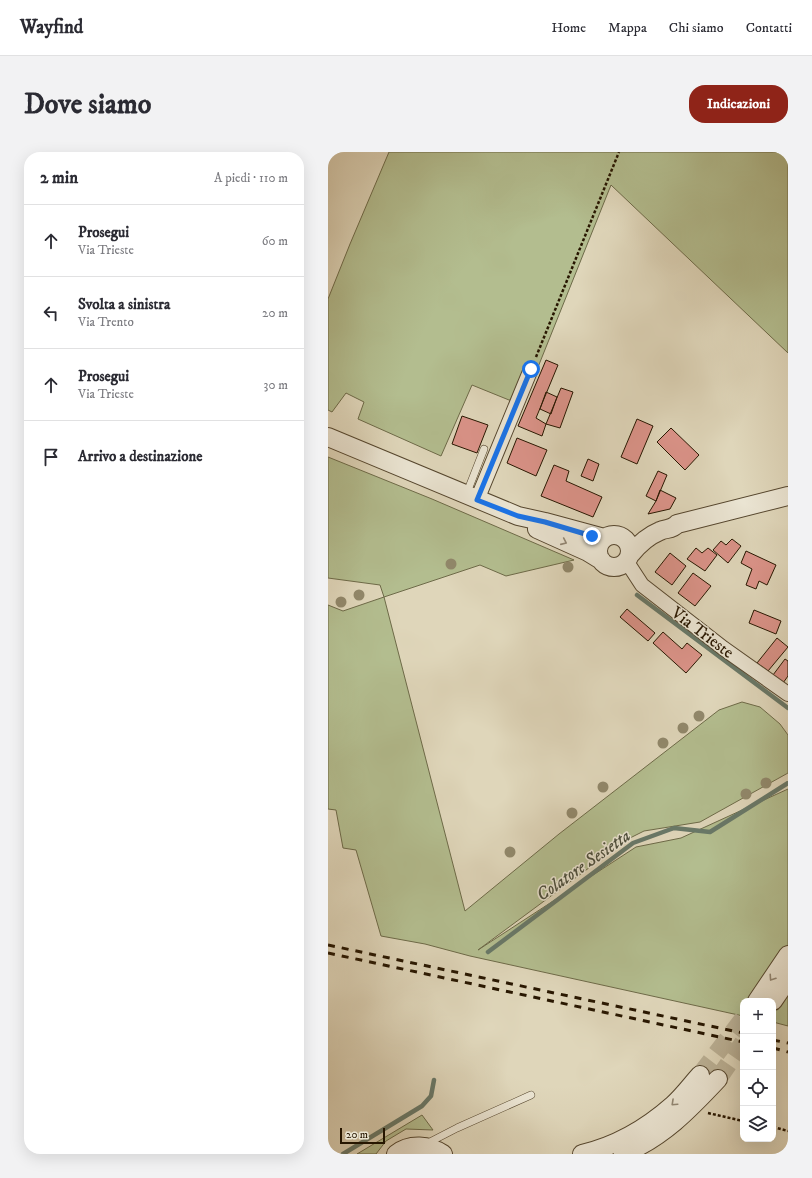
<!DOCTYPE html>
<html lang="it">
<meta charset="utf-8">
<style>
:root{--surface:#fff;--page:#f2f2f3;--text:#2b2b33;--muted:#7c7c81;--line:#e1e1e2;--accent:#8f2418}
body{margin:0;font-family:"IM FELL DW Pica",serif;background:var(--page);color:var(--text)}
.controls{position:absolute;right:12px;bottom:12px;display:grid;overflow:hidden;border-radius:8px;box-shadow:0 4px 16px #0002}
.controls button{width:36px;height:36px;display:grid;place-items:center;padding:0;border:0;border-bottom:1px solid var(--line);background:var(--surface);color:var(--text);font:20px sans-serif}
.scale{position:absolute;left:12px;bottom:10px;width:45px;box-sizing:border-box;padding-left:4px;border:2px solid #271600;border-top:0;font-size:11px;line-height:14px;white-space:nowrap;color:#271600;-webkit-text-stroke:3px #eae4d2;paint-order:stroke}
.stop{position:absolute;width:12px;height:12px;margin:-9px;border:3px solid #1a73e8;border-radius:50%;background:#fff}
.stop.end{background:#1a73e8;border-color:#fff;box-shadow:0 1px 4px #0008}
.list{margin:0;padding:0;list-style:none}
h2{display:flex;justify-content:space-between;align-items:center;height:52px;margin:0;padding:0 16px;font-size:17px}
h2 small{font-size:13px;font-weight:400;color:var(--muted)}
.list li{display:grid;grid-template-columns:26px 1fr auto;gap:12px;align-items:center;box-sizing:border-box;height:72px;padding:0 16px;border-top:1px solid var(--line)}
.list b{display:block;font-size:15px;white-space:nowrap}
.list p{margin:0;font-size:13px;white-space:nowrap;color:var(--muted)}
.list em{font-size:13px;font-style:normal;color:var(--muted)}
.icon{flex:none;width:22px;height:22px;fill:none;stroke:currentColor;stroke-width:2;stroke-linecap:round;stroke-linejoin:round}
.map{position:relative;flex:none;width:460px;height:1002px;overflow:hidden;border-radius:16px}
header{display:flex;align-items:center;gap:24px;box-sizing:border-box;height:56px;padding:0 20px;background:var(--surface);border-bottom:1px solid var(--line)}
header strong{font-size:19px}
nav{display:flex;gap:22px;margin-inline-start:auto;font-size:14px}
.intro{display:flex;align-items:center;justify-content:space-between;box-sizing:border-box;height:96px;padding:0 24px}
h1{margin:0;font-size:28px}
.button{padding:10px 18px;border-radius:16px;background:var(--accent);color:#fff;font-size:14px;font-weight:700}
main{display:flex;gap:24px;padding:0 24px}
aside{flex:1;background:var(--surface);border-radius:16px;box-shadow:0 4px 16px #0002}
.map>svg:first-child{display:block}
</style>
<header>
<strong>Wayfind</strong>
<nav><a>Home</a><a>Mappa</a><a>Chi siamo</a><a>Contatti</a></nav>
</header>
<div class="intro"><h1>Dove siamo</h1><a class="button">Indicazioni</a></div>
<main>
<aside>
<h2>2 min<small>A piedi · 110 m</small></h2>
<ul class="list">
<li><svg class="icon" aria-label="ahead" viewBox="0 0 24 24"><path d="M12 20V5M6 11l6-6 6 6"/></svg><div><b>Prosegui</b><p>Via Trieste</p></div><em>60 m</em></li>
<li><svg class="icon" aria-label="left" viewBox="0 0 24 24"><path d="M17 20v-9H6M10 6l-5 5 5 5"/></svg><div><b>Svolta a sinistra</b><p>Via Trento</p></div><em>20 m</em></li>
<li><svg class="icon" aria-label="ahead" viewBox="0 0 24 24"><path d="M12 20V5M6 11l6-6 6 6"/></svg><div><b>Prosegui</b><p>Via Trieste</p></div><em>30 m</em></li>
<li><svg class="icon" aria-label="arrive" viewBox="0 0 24 24"><path d="M6 21V4h12l-3 4 3 4H6"/></svg><div><b>Arrivo a destinazione</b></div></li>
</ul>
</aside>
<div class="map">
<svg width="460" height="1002" viewBox="0 0 460 1002">
<rect width="100%" height="100%" fill="#dfd6ba"/>
<filter id="stains"><feTurbulence type="fractalNoise" baseFrequency=".005" numOctaves="4"/><feColorMatrix values="0 0 0 0 .2 0 0 0 0 .09 0 0 0 0 .02 0 0 0 .5 -.17"/></filter>
<radialGradient id="worn" r=".72"><stop offset=".6" stop-color="#630" stop-opacity="0"/><stop offset="1" stop-color="#630" stop-opacity=".3"/></radialGradient>
<!-- green -->
<path fill="#b3bd8f" stroke="#6d6a48" d="M61,0H460V201L283,33L196,250L181,248L144,233L113,304L30,267L36,250L18,241L4,260L0,258V147L22,92Z
M0,305L104,347L246,408L178,424L152,413L56,445L137,759L231,682L391,558L414,550L432,555L452,572L460,583V621L372,670L316,679L300,687L150,798L308,695L353,686L460,637V874L445,870V849H415V864L142,804L97,792L53,784L28,698L15,696L8,658L0,657V453L15,459L56,445L52,433L0,426Z
M94,963L105,978L78,977L58,989L48,1002H29Z"/>
<g fill="none" stroke-linecap="round" stroke-linejoin="round">
<!-- stream -->
<path stroke="#687868" stroke-width="4.5" d="M309,443L460,556
M160,800L305,691L346,676L382,680L460,631
M15,1002L94,954L103,944L106,928"/>
</g>
<!-- building -->
<path fill="#db9389" stroke="#271600" d="M218,208L230,213L208,266L218,272L214,284L190,274Z
M233,236L245,240L232,276L218,272Z
M218,240L229,245L223,262L212,257Z
M134,264L160,273L149,301L124,292Z
M309,267L325,274L309,312L293,305Z
M343,276L371,303L357,318L329,290Z
M189,286L219,298L208,324L179,311Z
M260,307L271,312L265,329L253,324Z
M226,313L241,319L238,329L274,345L265,365L213,344Z
M330,319L339,323L328,349L318,344Z
M332,338L348,346L342,357L320,362L328,349Z
M404,387L413,394L400,411L385,398L393,389L398,393Z
M368,396L374,401L380,396L389,403L377,419L359,407Z
M418,399L448,413L439,433L431,429L428,437L418,433L424,417L413,411Z
M342,401L358,414L344,433L327,420Z
M365,421L383,434L367,454L350,441Z
M299,457L327,481L320,489L292,465Z
M426,458L453,469L448,482L421,471Z
M335,480L354,497L359,491L374,503L358,521L325,491Z
M449,486L460,495L440,519L429,511Z
M457,507L460,509V524L455,531L445,523Z"/>
<g fill="none" stroke-linecap="round" stroke-linejoin="round">
<!-- tertiary-tunnel -->
<path stroke="#bab095" stroke-width="18" stroke-dasharray="18 9" stroke-linecap="butt" d="M372,923L415,867
M390,927L415,891"/>
<!-- service casing -->
<g stroke="#55462e" stroke-width="8">
<path id="service" d="M138,343L156,297
M98,992L129,976L203,943"/>
</g>
<!-- minor casing -->
<g stroke="#55462e" stroke-width="16">
<path id="minor" d="M149,348L203,217
M299,410L314,433L395,496L460,542"/>
</g>
<!-- tertiary casing -->
<g stroke="#55462e" stroke-width="20">
<path id="tertiary" d="M0,285L190,364L217,370L276,386
M209,377L260,400L273,408
M270 399a16 16 0 1 1 32 0a16 16 0 1 1-32 0Z
M303,402C311,392 320,384 332,379C338,376 344,378 349,372L460,344
M429,849L460,803
M445,849L460,827
M68,1002C82,991 101,993 115,1002
M254,1002C288,994 319,976 345,953C355,944 363,933 372,923
M295,1002C335,985 361,958 390,927"/>
</g>
<!-- path -->
<path stroke="#271600" stroke-width="2.5" stroke-dasharray="3 2" stroke-linecap="butt" d="M208,205L291,0
M380,961L415,969
M445,975L460,979"/>
<!-- service -->
<use href="#service" stroke="#eae4d2" stroke-width="7"/>
<!-- minor -->
<use href="#minor" stroke="#eae4d2" stroke-width="14"/>
<!-- tertiary -->
<use href="#tertiary" stroke="#eae4d2" stroke-width="18"/>
<!-- rail -->
<path stroke="#271600" stroke-width="3" stroke-dasharray="7 7" stroke-linecap="butt" d="M0,793L415,881
M0,801L415,890
M445,888L460,891
M445,896L460,900"/>
</g>
<!-- trees -->
<g fill="#91886b">
<circle cx="123" cy="412" r="5.5"/>
<circle cx="240" cy="415" r="5.5"/>
<circle cx="31" cy="443" r="5.5"/>
<circle cx="13" cy="450" r="5.5"/>
<circle cx="371" cy="564" r="5.5"/>
<circle cx="355" cy="576" r="5.5"/>
<circle cx="335" cy="591" r="5.5"/>
<circle cx="438" cy="631" r="5.5"/>
<circle cx="275" cy="635" r="5.5"/>
<circle cx="418" cy="642" r="5.5"/>
<circle cx="244" cy="661" r="5.5"/>
<circle cx="182" cy="700" r="5.5"/>
</g>
<!-- one-way arrows -->
<defs><path id="oneway-chevron" d="M-2-3.5L2.5 0L-2 3.5" fill="none" stroke-width="1.6" stroke-linecap="round" stroke-linejoin="round"/></defs>
<g stroke="#928774">
<use href="#oneway-chevron" transform="translate(236 390) rotate(24)"/>
<use href="#oneway-chevron" transform="translate(444 826) rotate(124)"/>
<use href="#oneway-chevron" transform="translate(346 951) rotate(137)"/>
</g>
<g fill="none" stroke-linecap="round" stroke-linejoin="round">
<!-- route -->
<path stroke="#1a73e8" stroke-width="5" d="M203,217L149,348L190,364L217,370L264,384"/>
</g>
<g text-anchor="middle" stroke-width="3" stroke-linejoin="round" paint-order="stroke">
<!-- street labels -->
<g font-size="17" fill="#271600" stroke="#eae4d2">
<text transform="translate(375 480) rotate(37)" y="6">Via Trieste</text>
</g>
<!-- water labels -->
<g font-size="18" font-style="italic" fill="#4d4f3d" stroke="#eae4d2">
<text transform="translate(255 713) rotate(-35)" y="6">Colatore Sesietta</text>
</g>
</g>
<rect width="100%" height="100%" filter="url(#stains)"/>
<rect width="100%" height="100%" fill="url(#worn)"/>
</svg>
<div class="controls">
<button>+</button>
<button>−</button>
<button><svg class="icon" aria-label="locate" viewBox="0 0 24 24"><circle cx="12" cy="12" r="6"/><path d="M12 2v4M12 18v4M2 12h4M18 12h4"/></svg></button>
<button><svg class="icon" aria-label="layers" viewBox="0 0 24 24"><path d="M12 4l9 5-9 5-9-5zM3 14l9 5 9-5"/></svg></button>
</div>
<div class="scale">20 m</div>
<div class="stop" style="left:203px;top:217px"></div>
<div class="stop end" style="left:264px;top:384px"></div>
</div>
</main>
